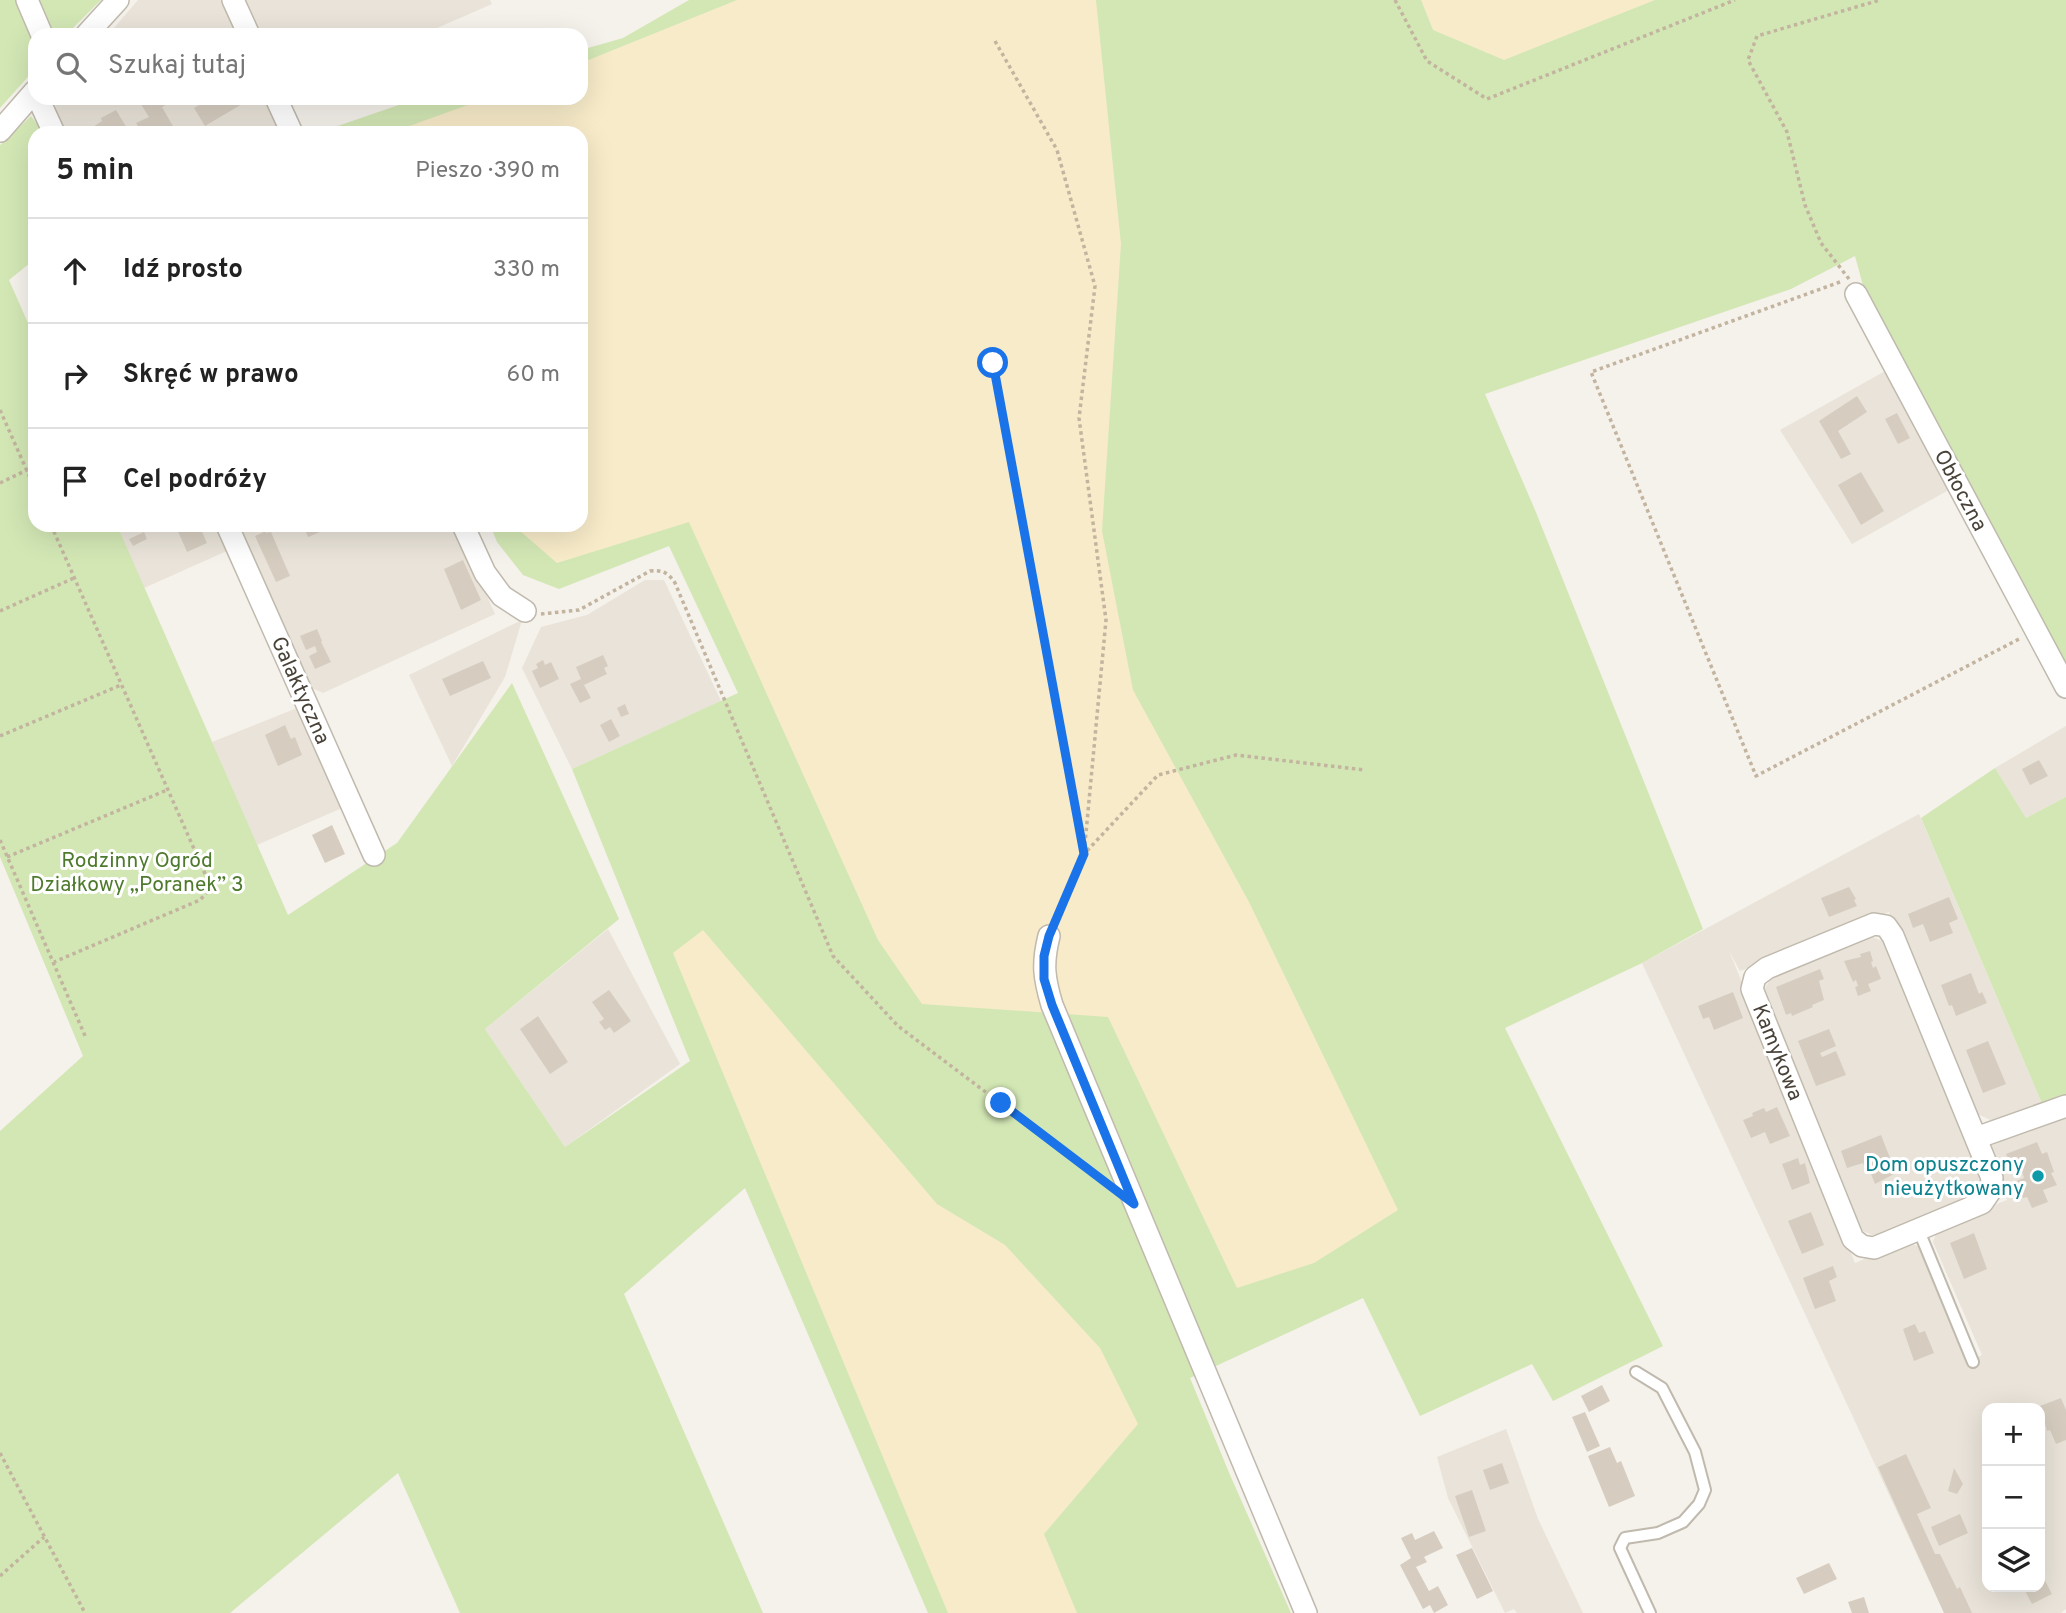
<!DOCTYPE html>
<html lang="pl">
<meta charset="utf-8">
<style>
:root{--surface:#fff;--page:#f2f2f2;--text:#222;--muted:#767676;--line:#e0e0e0}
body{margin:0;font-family:Overpass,sans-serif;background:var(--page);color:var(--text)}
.controls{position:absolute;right:21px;bottom:21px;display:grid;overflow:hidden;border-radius:14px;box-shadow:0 7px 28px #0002}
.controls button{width:63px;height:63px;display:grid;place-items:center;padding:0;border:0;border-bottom:2px solid var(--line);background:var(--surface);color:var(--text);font:35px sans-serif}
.stop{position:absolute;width:21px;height:21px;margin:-16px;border:5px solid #1a73e8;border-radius:50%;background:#fff}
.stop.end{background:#1a73e8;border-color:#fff;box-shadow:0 2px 7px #0008}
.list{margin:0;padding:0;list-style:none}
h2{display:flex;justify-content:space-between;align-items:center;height:91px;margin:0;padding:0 28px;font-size:30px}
h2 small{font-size:23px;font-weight:400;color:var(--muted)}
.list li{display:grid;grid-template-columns:46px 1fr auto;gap:21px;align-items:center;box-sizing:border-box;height:105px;padding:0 28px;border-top:2px solid var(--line)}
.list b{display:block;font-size:26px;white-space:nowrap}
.list em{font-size:23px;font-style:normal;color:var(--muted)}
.icon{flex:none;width:38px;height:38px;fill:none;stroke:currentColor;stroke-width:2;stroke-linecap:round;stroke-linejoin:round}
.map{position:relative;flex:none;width:2066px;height:1613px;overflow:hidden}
.search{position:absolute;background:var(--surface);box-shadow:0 7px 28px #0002;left:28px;top:28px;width:560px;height:77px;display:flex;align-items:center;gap:18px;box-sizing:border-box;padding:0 24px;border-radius:21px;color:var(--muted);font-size:26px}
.panel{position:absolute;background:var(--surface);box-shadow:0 7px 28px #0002;left:28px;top:126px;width:560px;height:406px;border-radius:21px}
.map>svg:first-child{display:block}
</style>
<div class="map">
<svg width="2066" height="1613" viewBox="0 0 2066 1613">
<rect width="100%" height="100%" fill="#f5f1eb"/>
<!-- residential -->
<path fill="#e9e3d9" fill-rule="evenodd" d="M138,0H221L238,35H108Z
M245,0H490L492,4L421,35H262Z
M57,98H268L285,133H66L55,109Z
M1887,370L1954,487L1852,544L1780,430Z
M117,525H218L229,550L144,588Z
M244,525H455L495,614L323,693L310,687L241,534Z
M645,580H664L721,701L572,769L522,668L541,627L587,615Z
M522,620L505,677L452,766L409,675Z
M297,708L342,808L257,845L212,742Z
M2066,726V797L2026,818L1995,768Z
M1919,814L2043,1106L1997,1123L1971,1111L1889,912L1740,971L1729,951L1808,1143L1855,1263L1904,1242L1921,1247L1966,1363L1982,1355L1933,1242L1938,1228L2007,1200L1986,1148L2066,1114V1609L2061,1613H1944L1642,963ZM1987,1408H2040V1587H1987Z
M608,929L680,1064L565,1147L485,1029Z
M1870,936L1892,945L1983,1174L1973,1198L1875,1236L1858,1229L1764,990L1774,973Z
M1506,1429L1538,1519L1583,1613H1517L1514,1609L1505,1613L1448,1498L1437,1457Z"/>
<!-- green -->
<path fill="#d3e7b5" d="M0,0H19L35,36V69L0,108Z
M36,0H101L69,32L59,35L45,21Z
M689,0H2066V670L1865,293L1855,256L1791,289L1485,394L1535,510L1703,929L1642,963L1505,1028L1663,1346L1553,1401L1532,1364L1420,1416L1363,1298L1190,1378L1230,1475L1291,1613H928L745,1188L624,1294L763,1613H460L398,1473L230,1613H0V1131L83,1056L0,857V145L31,116L44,133H35V259L9,280L35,339V525H117L288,915L397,843L512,683L619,919L485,1029L565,1147L690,1061L572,769L738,693L669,546L559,589L523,575L497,542L490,525H581V133H327L326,130L419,98H581V50L623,38Z
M1995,768L2026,818L2066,797V1096L2043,1106L1921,818Z"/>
<!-- sand -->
<path fill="#f7ebc9" d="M737,0H1096L1121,244L1102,531L1133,690L1249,902L1398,1210L1314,1263L1237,1288L1108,1017L922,1004L878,940L689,522L557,563L520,531L518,525H581V133H390L487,98H581V63Z
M1421,0H1655L1504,60L1433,30Z
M703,930L937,1204L1005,1245L1100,1348L1138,1424L1044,1534L1077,1613H948L673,953Z"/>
<!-- building -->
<path fill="#d6cdc0" d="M137,98H171L173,101L162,107L174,128L169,133H142L136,123L149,117Z
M211,98H241L244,103L205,126L194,108Z
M116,110L130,133H78L80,129L88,126L90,129L102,121L101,118Z
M1857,396L1867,412L1838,431L1851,454L1841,459L1819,421Z
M1897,413L1910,438L1898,444L1885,419Z
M1861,472L1884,511L1861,525L1838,485Z
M181,525H205L200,527L207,543L187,552L176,527Z
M303,525H337L308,537Z
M266,531V533L271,532L290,576L276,582L255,536Z
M144,532L147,539L133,546L129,539Z
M463,560L481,600L461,610L444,569Z
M317,629L322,641L321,642L331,662L315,669L309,656L317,652L315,646L306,650L300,636Z
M603,655L608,666L604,668L607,674L584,685L591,698L580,703L570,684L581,679L576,667Z
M543,660L545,665L551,662L559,679L540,688L532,671L538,668L536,664Z
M483,661L491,678L450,696L442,679Z
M625,704L629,714L621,717L617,708Z
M611,719L620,736L609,742L600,725Z
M285,725L291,739L295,737L302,755L278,766L265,735Z
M2039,760L2048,776L2030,785L2022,769Z
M332,825L345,854L325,863L312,835Z
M1849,887L1856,899L1854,900L1857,906L1829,917L1821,898Z
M1949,897L1958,919L1949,923L1953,933L1930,942L1923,924L1913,928L1908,914Z
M1870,951L1873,961L1871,962L1873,968L1876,966L1881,979L1868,984L1871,991L1858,996L1855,987L1858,986L1856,980L1853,982L1844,961L1861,957L1860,954Z
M1820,969L1824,979L1819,981L1824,1000L1812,1005L1813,1007L1792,1016L1791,1013L1786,1015L1776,987Z
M1971,973L1979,994L1982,992L1987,1003L1956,1016L1952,1005L1949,1006L1941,985Z
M609,990L631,1021L614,1033L610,1027L605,1030L599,1022L604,1019L592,1002Z
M1733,992L1743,1018L1714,1030L1709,1017L1703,1019L1698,1006Z
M538,1016L568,1062L550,1074L520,1029Z
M1829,1029L1836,1046L1820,1053L1822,1057L1836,1051L1846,1075L1816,1086L1798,1041Z
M1988,1041L2006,1084L1983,1093L1966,1050Z
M1777,1107L1790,1136L1770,1144L1765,1132L1751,1138L1743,1120L1753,1116L1752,1113L1764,1108L1766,1112Z
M1881,1135L1896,1173L1875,1184L1868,1166L1865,1168L1863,1163L1847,1168L1841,1151Z
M2037,1142L2042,1154L2047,1152L2054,1172L2051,1173L2057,1185L2043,1190L2048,1202L2032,1208L2027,1197L2023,1198L2016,1181L2024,1178L2021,1168L2013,1171L2006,1154Z
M1798,1158L1800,1165L1805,1163L1810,1183L1792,1190L1782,1164Z
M1811,1212L1824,1245L1802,1254L1788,1221Z
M1974,1233L1987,1269L1964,1279L1950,1243Z
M1833,1266L1837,1277L1829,1281L1836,1301L1815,1309L1803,1278Z
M1915,1324L1919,1333L1925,1331L1934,1353L1914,1361L1903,1329Z
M1602,1385L1610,1401L1589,1412L1581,1396Z
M2061,1398L2066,1410V1440L2056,1444L2050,1430L2047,1431L2040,1406Z
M1585,1412L1600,1446L1587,1452L1572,1417Z
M1610,1447L1617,1463L1621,1461L1635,1496L1609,1507L1588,1456Z
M1906,1454L1931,1508L1917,1514L1935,1554H1940L1957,1589L1960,1587L1972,1613H1944L1878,1467Z
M1502,1463L1509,1483L1490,1490L1483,1470Z
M1954,1468L1963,1484L1957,1494L1948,1491Z
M1472,1490L1486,1531L1469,1537L1455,1496Z
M1960,1514L1968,1533L1939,1546L1931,1527Z
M1434,1531L1443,1548L1424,1557L1427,1562L1416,1567L1429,1591L1438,1586L1448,1605L1434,1613L1430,1605L1423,1609L1400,1565L1411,1558L1401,1538L1412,1533L1415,1540Z
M1472,1548L1493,1591L1477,1599L1456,1555Z
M1829,1563L1837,1579L1804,1594L1796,1578Z
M2040,1571L2052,1594L2032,1604L2023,1587H2040Z
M1864,1597L1869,1613H1852L1848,1602Z"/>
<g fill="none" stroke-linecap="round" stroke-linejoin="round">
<!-- service casing -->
<g stroke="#c0b9ad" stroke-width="14">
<path id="service" d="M1919,1231L1973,1362
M1636,1372L1662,1388L1695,1452L1705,1490L1699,1504L1683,1522L1658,1533L1625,1538L1620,1548L1650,1613"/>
</g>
<!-- minor casing -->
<g stroke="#c0b9ad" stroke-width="24">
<path id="minor" d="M27,0L42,35
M233,0L249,35
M86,35L118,0
M38,98L54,133
M276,98L292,133
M0,131L35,91
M1856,294L2066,687
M227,525L374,855
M463,525L485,573L502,596L525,611
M1874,924L1886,926L1893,936L1992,1178L1991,1190L1982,1203L1874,1248L1862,1246L1853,1239L1752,989L1755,977L1767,968Z
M1049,936C1042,964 1044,978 1052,1005L1306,1613
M1976,1138L2066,1106"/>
</g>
<!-- path -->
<path stroke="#c2b49f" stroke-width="3.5" stroke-dasharray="3.5 3.5" stroke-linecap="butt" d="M1395,0L1427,61L1487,99L1735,0
M995,41L1057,150L1095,286L1079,418L1106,620L1084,854
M1849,279L1821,243L1805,205L1787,132L1748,60L1757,36L1880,0
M1840,282L1591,372L1756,776L2021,638
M993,363L1083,849
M0,410L35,489
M0,483L27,470
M51,525L206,876L208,891L200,900L54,962
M0,611L74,578
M541,614L579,610L650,571C662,570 668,572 675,583L833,956L898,1026L1105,1182
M0,736L121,685
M0,840L86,1038
M7,857L167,790
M1056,921L1084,854L1158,775L1236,755L1365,770
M0,1453L85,1613
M0,1576L44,1537"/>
<!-- service -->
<use href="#service" stroke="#fff" stroke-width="10"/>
<!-- minor -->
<use href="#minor" stroke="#fff" stroke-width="21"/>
</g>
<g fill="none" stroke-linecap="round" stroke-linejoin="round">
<!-- route -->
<path stroke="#1a73e8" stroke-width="9" d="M993,363L1084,854L1049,936L1044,956V979L1052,1005L1134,1204L1001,1103"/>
</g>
<!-- markers -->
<circle fill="#0f9aa8" stroke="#fff" stroke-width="2.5" cx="2038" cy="1176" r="7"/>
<g text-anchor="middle" stroke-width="6" stroke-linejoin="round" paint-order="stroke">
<!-- street labels -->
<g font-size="21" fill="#494239" stroke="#fff">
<text transform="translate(1961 490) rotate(62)" y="7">Obłoczna</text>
<text transform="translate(301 690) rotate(66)" y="7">Galaktyczna</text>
<text transform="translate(1778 1052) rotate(68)" y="7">Kamykowa</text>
</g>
<!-- park labels -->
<g font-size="21" fill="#4e7a2d" stroke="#fff">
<text x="137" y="867">Rodzinny Ogród<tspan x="137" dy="24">Działkowy „Poranek” 3</tspan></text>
</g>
<!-- culture labels -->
<g font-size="21" fill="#0d838f" stroke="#fff" text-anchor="end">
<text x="2024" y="1171">Dom opuszczony<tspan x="2024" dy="24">nieużytkowany</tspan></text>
</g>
</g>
</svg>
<div class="controls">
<button>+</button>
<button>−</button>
<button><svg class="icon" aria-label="layers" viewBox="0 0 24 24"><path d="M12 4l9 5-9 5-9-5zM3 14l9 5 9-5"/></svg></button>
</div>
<div class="stop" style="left:993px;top:363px"></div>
<div class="stop end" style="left:1001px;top:1103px"></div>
<div class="search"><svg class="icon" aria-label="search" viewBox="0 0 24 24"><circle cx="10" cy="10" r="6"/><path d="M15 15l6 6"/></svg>Szukaj tutaj</div>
<section class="panel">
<h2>5 min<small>Pieszo · 390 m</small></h2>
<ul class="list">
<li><svg class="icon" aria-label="ahead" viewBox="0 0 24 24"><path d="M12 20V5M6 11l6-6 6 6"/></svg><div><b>Idź prosto</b></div><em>330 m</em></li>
<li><svg class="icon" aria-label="right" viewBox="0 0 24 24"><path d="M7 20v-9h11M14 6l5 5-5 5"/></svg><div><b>Skręć w prawo</b></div><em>60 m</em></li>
<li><svg class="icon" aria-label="arrive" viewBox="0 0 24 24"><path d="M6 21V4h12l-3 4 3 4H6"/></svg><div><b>Cel podróży</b></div></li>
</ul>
</section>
</div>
